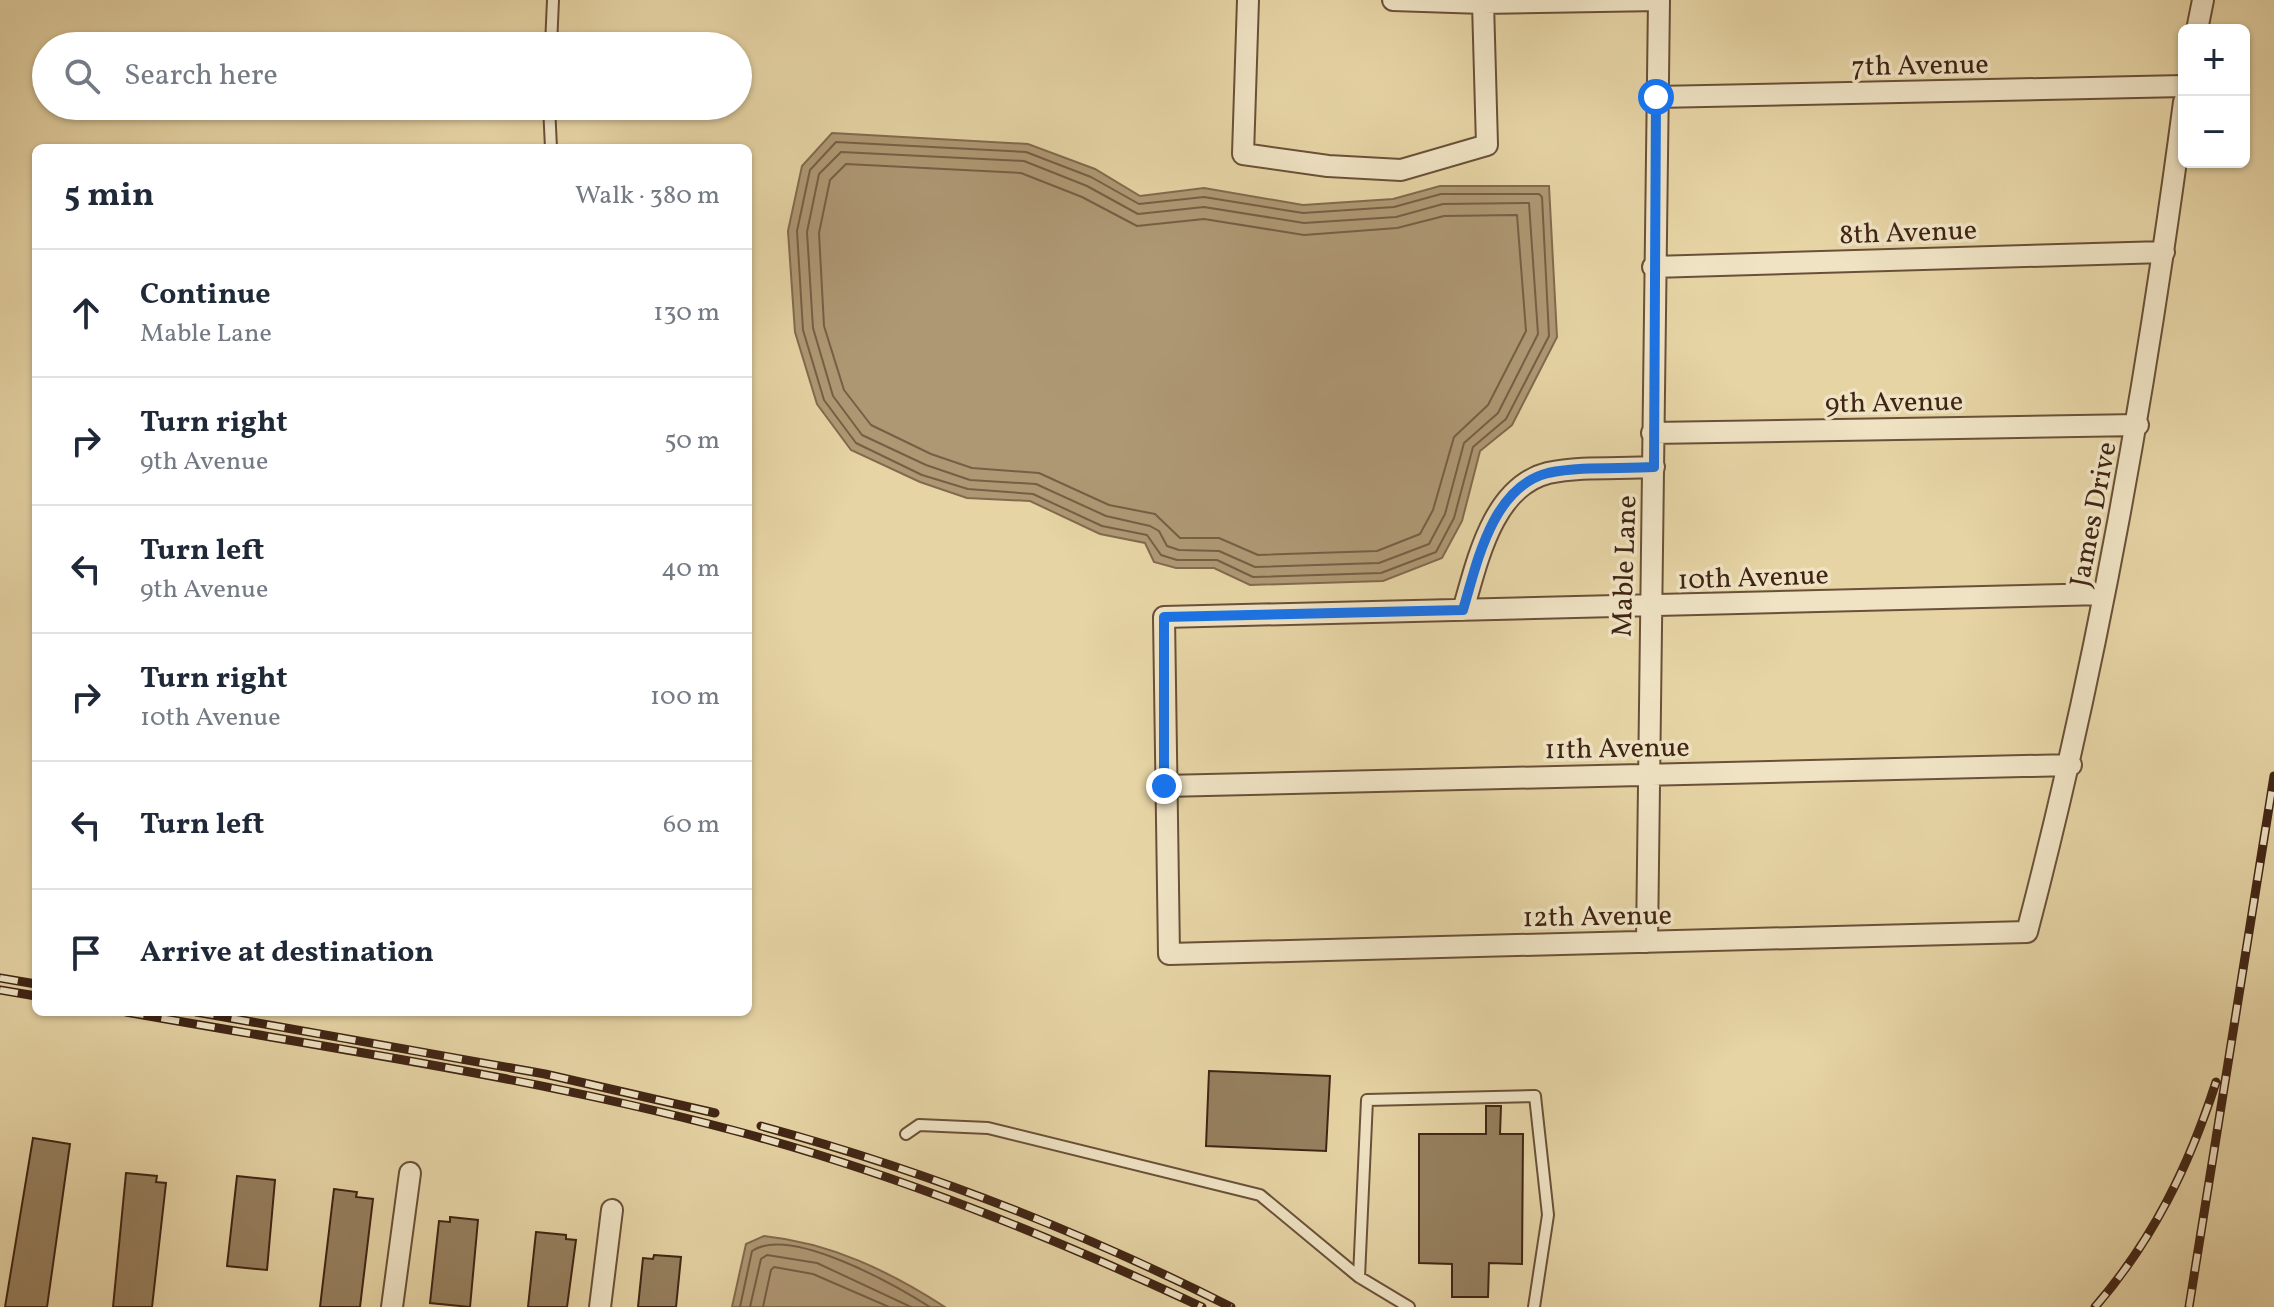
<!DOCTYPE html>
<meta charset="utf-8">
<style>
:root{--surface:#fff;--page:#f6f6f7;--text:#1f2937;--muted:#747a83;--line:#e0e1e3}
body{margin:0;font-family:Vollkorn,serif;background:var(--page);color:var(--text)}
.controls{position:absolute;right:24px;top:24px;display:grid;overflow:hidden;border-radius:12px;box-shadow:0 2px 6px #0004}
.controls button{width:72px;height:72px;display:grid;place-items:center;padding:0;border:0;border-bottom:2px solid var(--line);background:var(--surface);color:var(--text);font:40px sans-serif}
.stop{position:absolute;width:24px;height:24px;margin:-18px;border:6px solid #1a73e8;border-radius:50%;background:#fff}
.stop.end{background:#1a73e8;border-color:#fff;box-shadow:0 2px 8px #0008}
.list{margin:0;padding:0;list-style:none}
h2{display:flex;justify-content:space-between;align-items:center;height:104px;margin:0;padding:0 32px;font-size:34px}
h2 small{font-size:26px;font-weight:400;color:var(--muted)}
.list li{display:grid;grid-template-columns:52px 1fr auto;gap:24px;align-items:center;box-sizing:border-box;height:128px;padding:0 32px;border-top:2px solid var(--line)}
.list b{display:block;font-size:30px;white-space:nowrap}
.list p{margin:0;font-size:26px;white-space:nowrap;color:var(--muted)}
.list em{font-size:26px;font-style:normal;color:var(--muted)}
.icon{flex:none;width:44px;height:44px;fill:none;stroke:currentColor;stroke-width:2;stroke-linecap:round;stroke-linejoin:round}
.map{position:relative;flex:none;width:2274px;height:1307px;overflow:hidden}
.search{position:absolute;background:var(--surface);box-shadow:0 2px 6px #0004;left:32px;top:32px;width:720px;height:88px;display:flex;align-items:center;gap:20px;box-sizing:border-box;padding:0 28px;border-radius:44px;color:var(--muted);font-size:30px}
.panel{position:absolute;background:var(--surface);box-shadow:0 2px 6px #0004;left:32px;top:144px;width:720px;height:872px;border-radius:12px}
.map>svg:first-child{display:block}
</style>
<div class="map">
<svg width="2274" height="1307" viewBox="0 0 2274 1307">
<rect width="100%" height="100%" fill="#e6d4a5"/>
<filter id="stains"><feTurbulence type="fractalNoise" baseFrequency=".0025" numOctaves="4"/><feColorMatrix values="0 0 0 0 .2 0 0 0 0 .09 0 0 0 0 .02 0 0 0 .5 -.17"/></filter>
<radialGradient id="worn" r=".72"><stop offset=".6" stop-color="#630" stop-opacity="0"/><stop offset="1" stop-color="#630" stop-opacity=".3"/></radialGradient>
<!-- water -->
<path fill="#ae9874" stroke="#826a4e" stroke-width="2" d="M832,133L1028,144L1095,169L1140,196L1204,188L1303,205L1393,199L1440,186H1549L1557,337L1512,425L1480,451L1462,521L1442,558L1383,581L1250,585L1214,568H1176L1154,562L1145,543L1100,534L1030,501L967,498L920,482L851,450L817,404L795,332L788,231L802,166Z
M764,1236C831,1243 889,1271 945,1307H732L746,1244Z"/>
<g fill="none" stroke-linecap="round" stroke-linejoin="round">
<!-- shore -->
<path stroke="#775e44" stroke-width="2" d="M836,142L1026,152L1091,177L1139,204L1204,197L1303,213L1394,207L1441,194H1539L1542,197L1549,336L1506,419L1473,447L1454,518L1436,552L1381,573L1253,577L1217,560H1177L1161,555L1147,535L1102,526L1033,494L968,489L922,475L856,443L824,400L803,330L797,231L810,170Z
M841,152L1024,161L1087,186L1138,214L1204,207L1304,223L1396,217L1443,204L1529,203L1538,334L1498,413L1464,443L1445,514L1429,544L1379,563L1255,567L1219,551L1179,550L1167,546L1159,531L1150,526L1106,516L1036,484L970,480L926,465L862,435L833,396L813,328L807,232L819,174Z
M846,164L1021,173L1082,197L1137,226L1204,219L1304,235L1397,228L1444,216L1517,215L1526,331L1488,405L1454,437L1433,510L1420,534L1377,551L1258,555L1219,538H1180L1155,514L1109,505L1039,473L972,468L931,454L871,425L844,390L824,326L819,233L830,180Z
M740,1307L752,1251C790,1225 895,1285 930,1307
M750,1307L761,1259L767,1255L817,1263L911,1307
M763,1307L771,1270L774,1267L813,1274L889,1307"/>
</g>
<!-- building -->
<path fill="#96805f" stroke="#402414" stroke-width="2" d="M1209,1071L1330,1076L1326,1151L1206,1146Z
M1486,1106H1501L1500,1134H1523L1522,1264L1489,1263L1488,1297H1452V1264L1419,1263V1134H1486Z
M33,1138L70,1144L47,1307H5Z
M126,1173L157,1176L156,1182L166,1183L152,1307H113Z
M237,1176L275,1180L267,1270L227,1266Z
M334,1189L357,1192L356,1197L373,1199L360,1307H320Z
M450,1217L478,1220L470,1307L430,1303L439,1221L450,1222Z
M536,1232L566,1235V1239L576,1240L567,1307H528Z
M654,1255L681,1257L676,1307H638L643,1258L653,1259Z"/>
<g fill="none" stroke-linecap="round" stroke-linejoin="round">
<!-- service casing -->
<g stroke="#6a5038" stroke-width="14">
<path id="service" d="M551,46L553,0
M549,106L551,148
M906,1134L919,1125L988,1128L1260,1195L1359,1277L1409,1307
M1359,1277L1367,1100L1535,1096L1548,1215L1534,1307"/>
</g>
<!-- minor casing -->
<g stroke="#6a5038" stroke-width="24">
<path id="minor" d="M1248,0L1243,154L1328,166L1401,170L1487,145L1483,3
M1393,0L1483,3L1659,0
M2197,30L2203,0
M1656,97L2184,86
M1653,267L2164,252
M1652,433L2138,425
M2104,594L1164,617L1169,954L2027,932C2099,658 2147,382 2184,102
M1463,610C1477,563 1492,487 1548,473C1581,466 1620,469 1654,467
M1164,786L2071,765
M1647,942L1659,0
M392,1307L410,1173
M600,1307L612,1210"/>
</g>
<!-- service -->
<use href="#service" stroke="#efe3c4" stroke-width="10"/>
<!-- minor -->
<use href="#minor" stroke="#efe3c4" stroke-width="20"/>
<!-- rail casing -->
<g stroke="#402414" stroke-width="9">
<path id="rail" d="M0,978L36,984
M0,990L36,996
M126,1012C328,1048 533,1077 732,1130C895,1173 1050,1236 1202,1307
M196,1012L545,1074L715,1113
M761,1126C923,1170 1081,1231 1231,1307
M2095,1307C2153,1240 2189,1166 2216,1082
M2189,1307L2274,776"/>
</g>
<!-- rail -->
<use href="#rail" stroke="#efe3c4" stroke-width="6" stroke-dasharray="18" stroke-linecap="butt"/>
</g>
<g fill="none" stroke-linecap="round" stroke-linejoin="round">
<!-- route -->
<path stroke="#1a73e8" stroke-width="10" d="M1164,786V617L1463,610C1477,563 1492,487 1548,473C1581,466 1621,469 1654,467L1656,97"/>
</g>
<g text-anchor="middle" stroke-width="7" stroke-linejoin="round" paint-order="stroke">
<!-- street labels -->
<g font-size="28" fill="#402414" stroke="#efe3c4">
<text transform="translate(1920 64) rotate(-1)" y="10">7th Avenue</text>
<text transform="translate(1908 231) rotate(-2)" y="10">8th Avenue</text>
<text transform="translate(1894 401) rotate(-1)" y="10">9th Avenue</text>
<text transform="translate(2092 514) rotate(-79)" y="10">James Drive</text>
<text transform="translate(1623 566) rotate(-88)" y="10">Mable Lane</text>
<text transform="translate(1753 576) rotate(-2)" y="10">10th Avenue</text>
<text transform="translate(1617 747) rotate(-1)" y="10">11th Avenue</text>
<text transform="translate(1597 915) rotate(-1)" y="10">12th Avenue</text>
</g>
</g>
<rect width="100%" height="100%" filter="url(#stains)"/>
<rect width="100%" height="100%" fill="url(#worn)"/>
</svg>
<div class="controls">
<button>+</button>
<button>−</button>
</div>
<div class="stop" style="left:1656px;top:97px"></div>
<div class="stop end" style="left:1164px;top:786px"></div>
<div class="search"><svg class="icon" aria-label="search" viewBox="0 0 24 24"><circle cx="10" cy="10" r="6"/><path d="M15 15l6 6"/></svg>Search here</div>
<section class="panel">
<h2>5 min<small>Walk · 380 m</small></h2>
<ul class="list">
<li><svg class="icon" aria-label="ahead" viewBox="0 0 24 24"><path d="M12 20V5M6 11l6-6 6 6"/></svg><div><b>Continue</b><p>Mable Lane</p></div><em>130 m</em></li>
<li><svg class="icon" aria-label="right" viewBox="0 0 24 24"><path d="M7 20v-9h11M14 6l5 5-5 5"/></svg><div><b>Turn right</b><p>9th Avenue</p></div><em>50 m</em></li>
<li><svg class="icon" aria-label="left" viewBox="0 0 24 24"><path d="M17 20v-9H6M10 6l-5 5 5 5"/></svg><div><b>Turn left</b><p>9th Avenue</p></div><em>40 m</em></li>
<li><svg class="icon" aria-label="right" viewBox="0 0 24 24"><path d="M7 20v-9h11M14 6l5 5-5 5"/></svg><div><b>Turn right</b><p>10th Avenue</p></div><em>100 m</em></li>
<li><svg class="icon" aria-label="left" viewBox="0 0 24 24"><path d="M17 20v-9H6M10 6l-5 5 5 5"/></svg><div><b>Turn left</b></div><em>60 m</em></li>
<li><svg class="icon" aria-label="arrive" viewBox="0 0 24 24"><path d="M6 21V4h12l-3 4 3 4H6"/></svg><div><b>Arrive at destination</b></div></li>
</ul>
</section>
</div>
